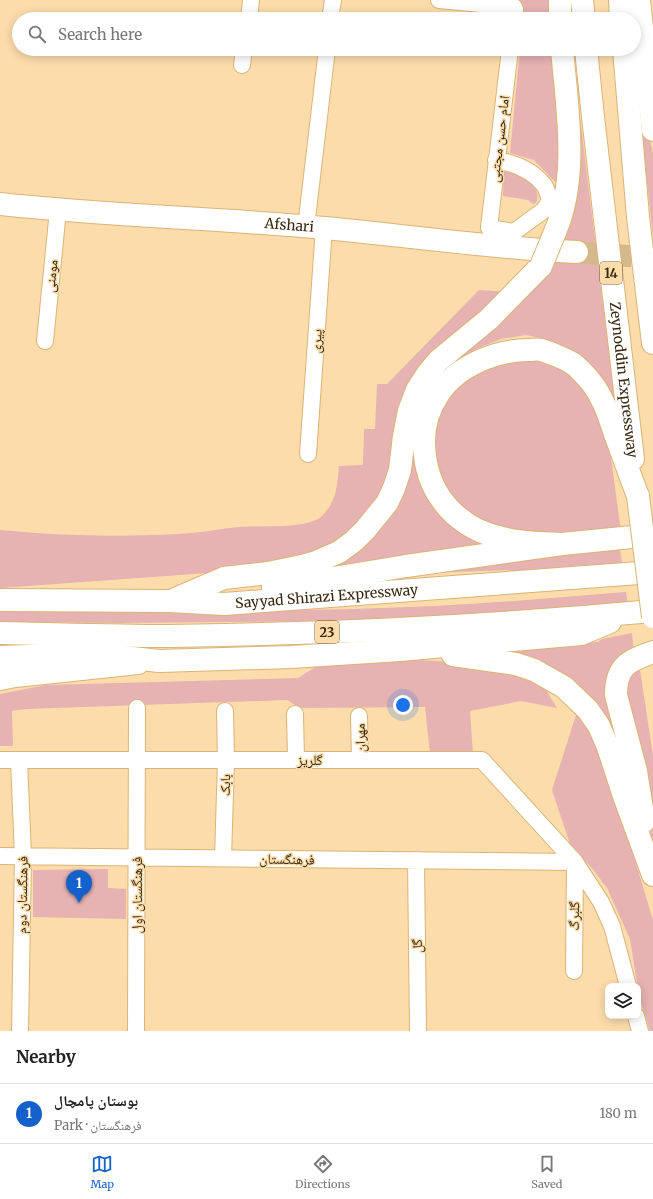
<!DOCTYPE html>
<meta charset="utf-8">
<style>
:root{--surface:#fff;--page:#f2f2f2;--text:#222;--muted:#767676;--line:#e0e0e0;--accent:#1461cb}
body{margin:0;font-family:Merriweather,"Noto Naskh Arabic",serif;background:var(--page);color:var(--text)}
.controls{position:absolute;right:12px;bottom:12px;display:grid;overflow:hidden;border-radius:8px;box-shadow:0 2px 10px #0003}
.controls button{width:36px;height:36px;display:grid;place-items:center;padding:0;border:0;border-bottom:1px solid var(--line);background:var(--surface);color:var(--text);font:20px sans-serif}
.you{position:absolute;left:403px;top:705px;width:14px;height:14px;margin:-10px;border:3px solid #fff;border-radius:50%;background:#1a73e8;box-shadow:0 0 0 6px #1a73e833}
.badge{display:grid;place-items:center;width:26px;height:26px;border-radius:50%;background:var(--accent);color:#fff;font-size:13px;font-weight:700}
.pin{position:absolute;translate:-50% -33px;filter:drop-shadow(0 1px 2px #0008)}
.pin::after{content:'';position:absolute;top:21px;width:14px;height:12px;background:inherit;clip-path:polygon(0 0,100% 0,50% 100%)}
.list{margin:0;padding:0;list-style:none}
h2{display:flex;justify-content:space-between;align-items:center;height:52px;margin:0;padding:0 16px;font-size:17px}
h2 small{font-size:13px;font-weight:400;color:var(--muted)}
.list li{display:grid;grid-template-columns:26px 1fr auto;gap:12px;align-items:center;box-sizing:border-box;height:60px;padding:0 16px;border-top:1px solid var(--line)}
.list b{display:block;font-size:15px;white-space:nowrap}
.list p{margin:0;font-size:13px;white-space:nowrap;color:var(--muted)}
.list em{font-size:13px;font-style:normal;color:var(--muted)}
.icon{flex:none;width:22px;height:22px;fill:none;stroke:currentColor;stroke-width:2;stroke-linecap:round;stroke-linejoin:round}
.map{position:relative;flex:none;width:653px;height:1031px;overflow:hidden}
.search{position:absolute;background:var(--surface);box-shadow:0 2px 10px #0003;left:12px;right:12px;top:12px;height:44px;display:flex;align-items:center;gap:10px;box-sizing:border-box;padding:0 14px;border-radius:22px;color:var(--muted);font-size:15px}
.sheet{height:112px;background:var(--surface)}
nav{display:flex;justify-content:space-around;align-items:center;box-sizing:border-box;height:56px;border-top:1px solid var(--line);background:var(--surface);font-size:11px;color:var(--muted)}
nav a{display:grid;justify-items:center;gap:2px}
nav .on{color:var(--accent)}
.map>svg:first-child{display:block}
</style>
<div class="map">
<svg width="653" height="1031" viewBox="0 0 653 1031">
<rect width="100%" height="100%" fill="#fcdcab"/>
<!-- green -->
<path fill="#e6b2b2" d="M519,0H553L554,19H523L524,7Z
M632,0L648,128L653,154V236L641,129Z
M520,49H556L563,167L557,184L534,160L510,153Z
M576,86L618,425L563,348L545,339L526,335L501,339L476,349L457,362L443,378L422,472L498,542L256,579L360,545L429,380L542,269Z
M504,168C518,172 544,184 536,203L533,204L528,200L503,196Z
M479,290L510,292L460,335L401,427L380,502L331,550L263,569L0,588V530C59,536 119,537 179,534C199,533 219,529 239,527C259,525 308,530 322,516C337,501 337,486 339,466L363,465L364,429H375L377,384H387Z
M535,359L557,366L584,387L607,428L621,532L506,536L455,507L435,468V428L442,410L453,389L476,371L499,361Z
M619,544L622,563L571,566L567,569L512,572L510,570L400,574Z
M626,592L628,605L333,621L121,623L0,622V610C145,610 290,613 434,606C498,603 562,597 626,592Z
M632,633L634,653L625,659L629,764L611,732L500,655L518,646L598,642L602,639Z
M364,659L419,660L466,663L528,675L546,690L557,708L521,701L470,711L473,755L430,754L425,707L303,708L295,705L287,700L26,709L12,711L13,746H0V694L46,685L298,678L325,661Z
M639,663L653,756V845L623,680Z
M576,704L586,715L630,844L653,920V1031H650L639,996L630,939L607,888L591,867L571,847L552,790L576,715Z
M108,869V888L126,889V919L33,917V870Z"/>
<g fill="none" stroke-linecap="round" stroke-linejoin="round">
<!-- secondary-tunnel -->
<path stroke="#d5b88c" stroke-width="22" stroke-dasharray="22 11" stroke-linecap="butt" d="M577,252L653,258"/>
<!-- minor casing -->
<g stroke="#dab476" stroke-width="18">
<path id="minor" d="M439,0L514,7L515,9L514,19
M249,19L251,0
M330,19L333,0
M242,65L244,49
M496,160C514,163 532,170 544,185C547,189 548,195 550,200L544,210L514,232L489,228L510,49
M306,227L327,49
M45,341L58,210
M308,454L324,228
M295,714L296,760
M359,716L360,760
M0,760H482L575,862L601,902L612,926L628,986
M19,760L23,856L20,1031
M0,856L575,862
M223,858L226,760L225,711
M416,860L418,1031
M574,971L575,862
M636,1016L640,1031
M136,1031L137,708"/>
</g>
<!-- secondary casing -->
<g stroke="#dab476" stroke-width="24">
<g id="secondary">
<path id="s1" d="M0,204C108,216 217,218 325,228C409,236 493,248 577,252"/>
<path d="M0,679L15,676L138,663"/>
</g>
</g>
<!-- trunk casing -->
<g stroke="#dab476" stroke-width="24">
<g id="trunk">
<path d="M560,0V19"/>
<path d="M582,0L584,19"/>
<path d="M620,0L621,19"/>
<path d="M639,0L653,130"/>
<path id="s2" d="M586,49L593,117L633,459"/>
<path d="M624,49L638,217L653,343"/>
<path d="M555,232C579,177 567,107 562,49"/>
<path d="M562,544C542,543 521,543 502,538C460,529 430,498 425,456C422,435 426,413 438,395C456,366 496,350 529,350C533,350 538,349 541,350C549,352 565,359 572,363C578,367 586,376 591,382C603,397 609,416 615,434C623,455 630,476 638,496"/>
<path d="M273,587L347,576L406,566L562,544L653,535"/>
<path d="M175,599L224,578L268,573L302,566L316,562L339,552L354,541L365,530L387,503L394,488L400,470L404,436L409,411L417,390L428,373L438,361L489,319L541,266"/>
<path id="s3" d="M0,600L169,601L224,604L653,572"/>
<path d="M0,633C56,634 112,636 168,636C329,634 492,626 653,611"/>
<path d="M453,655L516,664L534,670L564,687L588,710L599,726L608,747L624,796L653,875"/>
<path d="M0,657L59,655H106L159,661L291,657L400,650L581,634L610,622"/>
<path d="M644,821L636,771L616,695C616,666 628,661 653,652"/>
</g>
</g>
<!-- minor -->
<use href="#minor" stroke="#fff" stroke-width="16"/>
<!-- secondary -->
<use href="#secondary" stroke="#fff" stroke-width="22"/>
<!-- trunk -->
<use href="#trunk" stroke="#fff" stroke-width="22"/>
<!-- trunk-bridge casing -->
<g stroke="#dab476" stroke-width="24" stroke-linecap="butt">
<path id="trunk-bridge" d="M541,266L555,232
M638,496L653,617"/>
</g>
<!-- trunk-bridge -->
<use href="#trunk-bridge" stroke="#fff" stroke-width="22"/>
</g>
<g text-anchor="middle" stroke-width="3" stroke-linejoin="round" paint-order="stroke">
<!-- shield labels -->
<g fill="#fcdcab" stroke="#735f3e" stroke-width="1">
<rect x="600" y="262" width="22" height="22" rx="3"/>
<rect x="315" y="621" width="24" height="22" rx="3"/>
</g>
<g font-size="13" font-weight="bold" fill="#382910">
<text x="611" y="278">14</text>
<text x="327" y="637">23</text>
</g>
<!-- street labels -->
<g font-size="14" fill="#382910" stroke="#fcdcab">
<text transform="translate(499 139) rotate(-83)" y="5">امام حسن مجتبی</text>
<text dy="5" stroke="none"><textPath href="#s1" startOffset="290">Afshari</textPath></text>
<text transform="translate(51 276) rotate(-84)" y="5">مومنی</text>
<text transform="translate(316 341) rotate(-86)" y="5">پیری</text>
<text dy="5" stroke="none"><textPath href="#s2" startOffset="333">Zeynoddin Expressway</textPath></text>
<text dy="5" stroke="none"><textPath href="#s3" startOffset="327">Sayyad Shirazi Expressway</textPath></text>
<text transform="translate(360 738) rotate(-91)" y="5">مهران</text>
<text x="310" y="765">گلریز</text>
<text transform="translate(225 785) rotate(-89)" y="5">بابک</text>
<text transform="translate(287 859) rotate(1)" y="5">فرهنگستان</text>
<text transform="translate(22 895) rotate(-89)" y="5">فرهنگستان دوم</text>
<text transform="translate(137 895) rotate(-90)" y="5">فرهنگستان اول</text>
<text transform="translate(574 916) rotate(-89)" y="5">گلبرگ</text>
<text transform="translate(417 946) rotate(-91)" y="5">گل</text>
</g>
</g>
</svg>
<div class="controls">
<button><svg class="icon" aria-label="layers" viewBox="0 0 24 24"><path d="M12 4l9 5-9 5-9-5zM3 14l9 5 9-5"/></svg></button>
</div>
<div class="you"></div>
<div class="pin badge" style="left:79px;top:903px">1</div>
<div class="search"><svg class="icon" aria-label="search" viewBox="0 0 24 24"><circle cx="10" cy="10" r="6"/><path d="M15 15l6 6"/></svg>Search here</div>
</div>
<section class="sheet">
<h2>Nearby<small></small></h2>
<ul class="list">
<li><span class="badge">1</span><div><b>بوستان پامچال</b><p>Park · فرهنگستان</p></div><em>180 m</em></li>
</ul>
</section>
<nav>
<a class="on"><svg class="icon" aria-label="map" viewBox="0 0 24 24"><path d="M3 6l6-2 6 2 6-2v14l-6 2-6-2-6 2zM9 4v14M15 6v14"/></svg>Map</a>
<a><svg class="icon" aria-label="directions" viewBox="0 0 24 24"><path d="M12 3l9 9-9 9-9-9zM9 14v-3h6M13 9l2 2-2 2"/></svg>Directions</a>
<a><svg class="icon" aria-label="saved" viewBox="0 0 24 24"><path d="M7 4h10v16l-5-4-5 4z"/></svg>Saved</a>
</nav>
